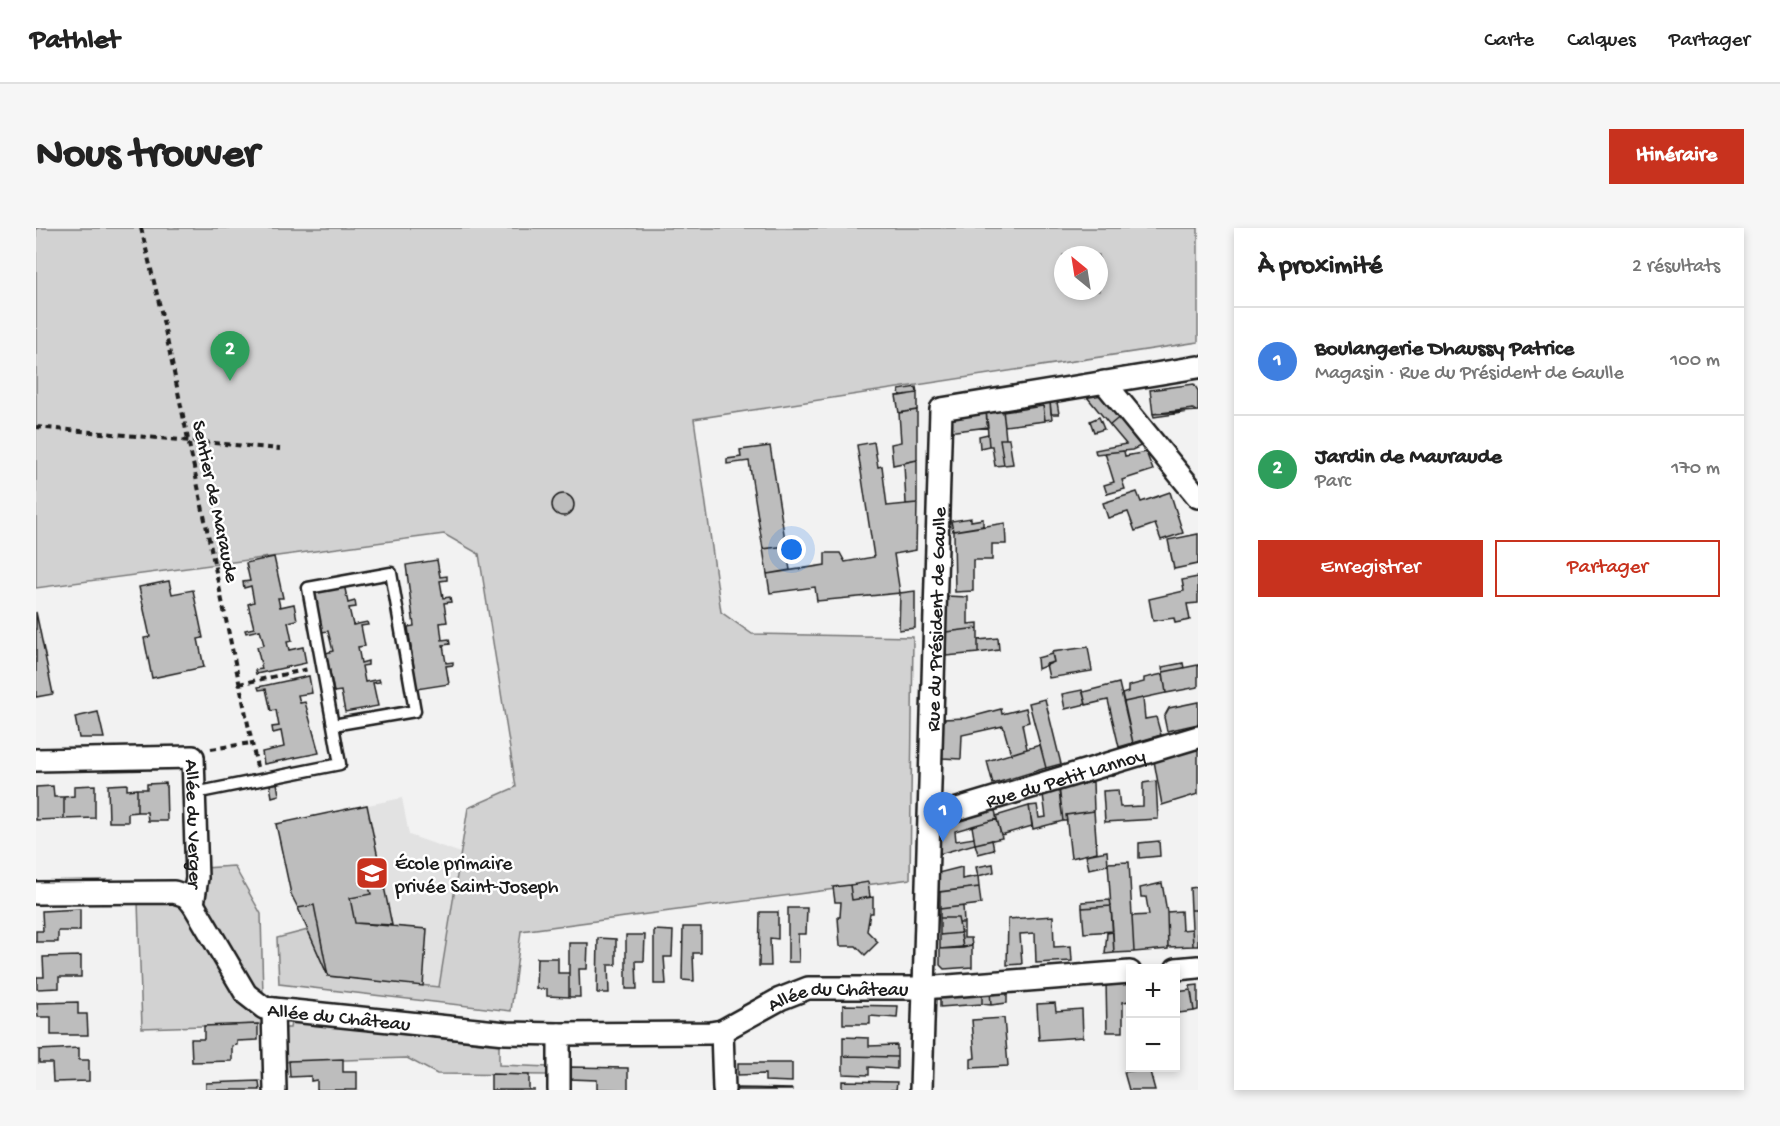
<!DOCTYPE html>
<html lang="fr">
<meta charset="utf-8">
<style>
:root{--surface:#fff;--page:#f6f6f6;--text:#222;--muted:#767676;--line:#e0e0e0;--accent:#c8321e}
body{margin:0;font-family:"Gochi Hand",sans-serif;background:var(--page);color:var(--text)}
.controls{position:absolute;right:18px;bottom:18px;display:grid;overflow:hidden;border-radius:0px;box-shadow:0 3px 9px #0003}
.controls button{width:54px;height:54px;display:grid;place-items:center;padding:0;border:0;border-bottom:2px solid var(--line);background:var(--surface);color:var(--text);font:30px sans-serif}
.compass{position:absolute;left:1018px;top:18px;width:54px;height:54px;border-radius:50%;background:var(--surface);box-shadow:0 3px 9px #0003;rotate:330deg}
.you{position:absolute;left:756px;top:322px;width:21px;height:21px;margin:-15px;border:4px solid #fff;border-radius:50%;background:#1a73e8;box-shadow:0 0 0 9px #1a73e833}
.badge{display:grid;place-items:center;width:39px;height:39px;border-radius:50%;background:var(--accent);color:#fff;font-size:20px;font-weight:700}
.pin{position:absolute;translate:-50% -50px;filter:drop-shadow(0 2px 3px #0008)}
.pin::after{content:'';position:absolute;top:32px;width:21px;height:18px;background:inherit;clip-path:polygon(0 0,100% 0,50% 100%)}
.list{margin:0;padding:0;list-style:none}
h2{display:flex;justify-content:space-between;align-items:center;height:78px;margin:0;padding:0 24px;font-size:26px}
h2 small{font-size:20px;font-weight:400;color:var(--muted)}
.list li{display:grid;grid-template-columns:39px 1fr auto;gap:18px;align-items:center;box-sizing:border-box;height:108px;padding:0 24px;border-top:2px solid var(--line)}
.list b{display:block;font-size:22px;white-space:nowrap}
.list p{margin:0;font-size:20px;white-space:nowrap;color:var(--muted)}
.list em{font-size:20px;font-style:normal;color:var(--muted)}
.actions{display:flex;gap:12px;padding:18px 24px}
.actions a{flex:1;padding:14px 0;border:2px solid var(--accent);border-radius:0px;text-align:center;font-size:21px;color:var(--accent)}
.actions .main{background:var(--accent);color:#fff}
.map{position:relative;flex:none;width:1162px;height:862px;overflow:hidden;border-radius:0px}
header{display:flex;align-items:center;gap:36px;box-sizing:border-box;height:84px;padding:0 30px;background:var(--surface);border-bottom:2px solid var(--line)}
header strong{font-size:28px}
nav{display:flex;gap:33px;margin-inline-start:auto;font-size:21px}
.intro{display:flex;align-items:center;justify-content:space-between;box-sizing:border-box;height:144px;padding:0 36px}
h1{margin:0;font-size:42px}
.button{padding:15px 27px;border-radius:0px;background:var(--accent);color:#fff;font-size:21px;font-weight:700}
main{display:flex;gap:36px;padding:0 36px}
aside{flex:1;background:var(--surface);border-radius:0px;box-shadow:0 3px 9px #0003}
.map>svg:first-child{display:block}
</style>
<header>
<strong>Pathlet</strong>
<nav><a>Carte</a><a>Calques</a><a>Partager</a></nav>
</header>
<div class="intro"><h1>Nous trouver</h1><a class="button">Itinéraire</a></div>
<main>
<div class="map">
<svg width="1162" height="862" viewBox="0 0 1162 862">
<rect width="100%" height="100%" fill="#f2f2f2"/>
<filter id="ink" filterUnits="userSpaceOnUse"><feTurbulence type="fractalNoise" baseFrequency=".0167" numOctaves="2"/><feDisplacementMap in="SourceGraphic" scale="12" xChannelSelector="R" yChannelSelector="G"/><feConvolveMatrix kernelMatrix="1 2 1 2 8 2 1 2 1" color-interpolation-filters="sRGB"/></filter>
<g filter="url(#ink)">
<!-- built -->
<path fill="#e2e2e2" d="M366,570L373,607L425,625L403,760L292,748L255,666L240,596Z"/>
<!-- green -->
<path fill="#d2d2d2" stroke="#777" stroke-width="1.5" fill-rule="evenodd" d="M0,0H1162V114L658,191L685,384L716,406L877,409L874,651L485,703L475,783L243,756L241,710L272,702L292,748L403,759L432,580L480,559L443,326L408,306L0,360ZM1027,27H1063V63H1027Z
M198,638L225,686L227,768L219,762L168,676V640Z
M102,673H136L147,679L201,771L210,780L227,787V796L106,800Z
M255,794L463,817V837L513,839V847L401,846L371,830L246,834L245,800H254Z"/>
<!-- building -->
<path fill="#bdbdbd" stroke="#1c1c1c" stroke-width="1.5" d="M1158,156L1162,163V183L1117,186L1114,162Z
M880,159L881,165L864,168L863,162Z
M1065,162L1086,187L1074,197L1047,164Z
M881,165V182L863,185L860,168Z
M1014,174H1021L1023,186H1015Z
M1014,174L1016,191L1009,192L1007,175Z
M1007,178L1009,193L969,198L967,184Z
M967,181L970,211H964L968,237L959,238L956,218H953L950,183Z
M1157,181L1160,183L1118,189L1117,186Z
M881,182V232L857,237L855,216L865,214L863,185Z
M950,183L952,199L912,204L911,184Z
M1086,187L1109,216L1096,222L1060,226L1059,222L1090,216L1074,197Z
M1063,189L1068,201L1058,204L1054,193Z
M952,206L953,218L944,220L943,208Z
M964,211H973L977,236L968,237Z
M838,214L842,239L846,238L851,278L881,275L880,322L858,326L864,365L781,373L779,359L734,365L731,346L789,337V325H804L809,334L838,329L821,217Z
M734,218L750,318L727,321L713,233L691,236V231L705,229L704,222Z
M1088,223L1089,228L1110,224L1117,242L1086,252L1089,261L1071,266L1068,257L1078,254L1069,225Z
M881,232V275L870,276L868,235Z
M1101,264L1105,274L1134,264L1147,305L1125,312L1119,296L1099,303L1092,284L1072,290L1067,275Z
M516 277a11 11 0 1 1 22 0a11 11 0 1 1-22 0Z
M935,290V293L947,291V298L917,303L915,293Z
M969,295L970,316H956V332H937V363L919,364L918,303Z
M1162,306V336L1138,341L1132,312Z
M750,318L754,342L731,346L727,321Z
M238,329L247,370H242L244,379L258,376L261,392L252,394L256,413L251,414L253,422L267,419L270,435L220,446L219,442L226,441L221,419L228,417L224,402L210,405L209,402L218,400L212,376L218,374L215,358L208,360L207,354L214,353L210,335Z
M401,332L404,349L411,348V352L404,353L407,370L414,369L415,374L408,375L411,394L404,395L406,412L413,411L414,416L407,417L410,435L417,434V437L410,438L413,456L381,461L372,399L378,398L370,337Z
M1162,349V375L1151,376L1154,392L1139,395L1138,390L1117,393L1113,371L1148,363L1146,352Z
M133,353L136,366L157,362L167,410L162,411L168,439L116,450L108,410L114,409L103,359Z
M308,356L312,375L319,373L320,379L313,380L317,397L331,394L332,397L325,398L329,418L322,419L325,435L332,433V437L326,438L329,454L343,451L344,454L337,455L342,478L309,484L305,463L298,464L290,425L297,423L292,403L286,404L277,362Z
M879,363V400L863,402L864,365Z
M910,368L932,369V396L942,395V400L910,404Z
M0,384L17,466L0,469Z
M942,400V425L910,428V404Z
M962,410L963,422L942,425V412Z
M1052,419L1056,443L1013,450L1010,436L1018,434L1016,424Z
M1016,426L1018,434L1002,441L1001,430Z
M1147,435L1148,440L1127,444L1126,439Z
M1162,437V459L1130,465L1127,444Z
M1127,446L1130,465L1088,474L1086,466L1092,464V458L1108,454V450Z
M273,448L276,465L262,467L264,475L269,474L283,525L228,536L226,524L248,519L245,503L237,505L236,499L243,498L240,482L235,483L230,461L223,462L222,459Z
M1083,455L1097,515L1083,519L1072,472L1050,477L1047,464Z
M1046,462L1050,476L1029,481L1026,466Z
M1107,470L1109,491L1120,489L1125,507L1097,515L1088,474Z
M1009,471L1025,536L1010,540L993,475Z
M1162,474V496L1131,503L1128,489L1133,480Z
M990,480L993,494L986,496L991,521L975,526L967,498L926,507L925,531L906,530V491L931,490L965,481L966,486Z
M62,484L68,510H43L39,489Z
M1004,517L1010,540L957,556L951,533Z
M1162,520V566L1126,577L1118,533Z
M1120,553L1122,591L1069,594L1067,563L1082,562L1084,579L1107,578V555Z
M1057,554L1058,583L1030,587L1031,593H1027L1023,558Z
M130,555L131,593H112L111,584H101V561H111V556Z
M241,555L243,567L236,569L234,557Z
M91,556V562L101,561V584L92,585V594H73L72,557Z
M1022,556L1027,593L997,601L993,578L1001,577L1003,590L1010,589L1006,559Z
M59,557V590L28,591V569L38,568V558Z
M17,558L18,569H28V591L0,592V559Z
M957,574L961,591L919,603L920,613L938,610L939,616L903,626L904,589Z
M331,577L346,649L331,652L335,666L314,670L319,695L391,701L387,758L292,748L278,677L262,680L255,666L240,596Z
M993,578L996,598L965,607L960,588Z
M1058,583L1061,624L1035,630L1030,587Z
M961,591L966,610L939,616L936,598Z
M956,612L958,622L942,626L939,616Z
M1123,613L1124,628L1103,630V615Z
M1071,623L1072,637L1053,641L1050,627Z
M1093,634L1098,724L1078,725L1072,635Z
M957,636L958,644L942,648L940,639Z
M926,639V651L942,648L943,659L902,664V645Z
M346,649L356,697L319,695L314,670L335,666L331,652Z
M832,654L834,669L816,672L814,657Z
M1126,655L1131,684L1132,721L1098,724L1096,688L1113,687L1110,669H1105L1104,660Z
M814,657L816,672L837,669V685H834L831,703L842,714L829,727L820,718H804L802,689H804L805,674H799L797,659Z
M943,659L945,676L904,681V664Z
M1162,659V682H1155L1154,660Z
M1074,672L1075,678L1046,680V674Z
M278,677L292,748L262,680Z
M927,678L928,695H923L922,690H904V681Z
M1075,678L1077,703L1048,705L1046,680Z
M752,680H771L770,706H762L763,734H752Z
M44,681V703H22V714H0V703H7L6,683Z
M1155,682H1162V718H1157Z
M1145,683L1146,702L1156,701L1157,718L1132,719L1131,684Z
M724,684H742V711L734,710L735,738H723Z
M1017,688L1018,719L1035,718L1036,733L1000,735L999,705L984,706L986,736L971,737L972,691Z
M904,690H922L925,705L904,707Z
M923,695H928V710H935L936,718L927,720Z
M647,699H665V725H657L658,753L646,752Z
M618,702L637,703L636,729H628L630,756H618Z
M1077,704L1078,725L1069,726L1071,705Z
M925,705L927,720L904,721V707Z
M590,707H609L608,733H600L601,761H590Z
M562,710L580,711V737H572L573,765H561Z
M533,715H552L551,741H543L544,769H533Z
M936,718V739L908,741L904,737V721Z
M45,728V749H23V760L1,761V749H8L7,729Z
M501,730H522V745H533V769L511,768V761H500Z
M1094,752V773L1087,774V804H1071L1070,753Z
M1162,757V782L1158,783L1154,758Z
M954,762L955,777L946,776V763Z
M954,762H971V775L955,777Z
M1155,762L1158,783L1143,785L1140,764Z
M946,763V776L904,779V765Z
M42,774V786H51L52,807H15V789H2L1,775Z
M1019,775L1020,783L1046,781L1047,809L1003,812L1001,776Z
M807,777L862,778L861,790L834,788V796H807Z
M968,790L972,838L935,840V831L939,830L936,792Z
M222,796V812L201,813V817L196,818V833L156,834L155,811H168V798Z
M807,809L833,810V818L861,817V829L807,828Z
M43,820V832H53V853L17,854L16,835H3V822Z
M807,828L861,829V841L833,839V847L807,846Z
M307,831V844H321V862H281V852L275,853V848L254,849L253,833Z
M702,835H756V854L729,853V846L702,847Z
M533,839L592,840V862L561,861V852L533,851Z
M1113,840L1119,862H1093L1088,844Z
M455,846L493,847V862H499H455Z
M223,853L224,862H170V855Z
M806,853L861,854L860,862H806Z
M701,860L756,861V862H701Z"/>
<g fill="none" stroke-linecap="round" stroke-linejoin="round">
<!-- lane casing -->
<g stroke="#1c1c1c" stroke-width="15">
<path id="lane" d="M159,565L304,536C293,478 283,419 272,360L355,345L379,483L297,497"/>
</g>
<!-- street casing -->
<g stroke="#1c1c1c" stroke-width="26">
<g id="street">
<path d="M1068,154L1162,269"/>
<path id="s1" d="M0,532L157,529L161,650L157,676"/>
<path id="s2" d="M895,589L1162,509"/>
<path id="s3" d="M0,665L138,664L150,668L157,676L210,766L228,780L470,805L523,806"/>
<path d="M1140,741L1162,739"/>
<path d="M237,781L239,862"/>
<path d="M686,803L688,862"/>
<path id="s4" d="M523,862V806L674,805L686,803L744,771L772,760H887L1094,744"/>
<path id="s5" d="M885,862L905,181L1162,139"/>
</g>
</g>
<!-- path -->
<path stroke="#1c1c1c" stroke-width="4" stroke-dasharray="6 4.5" stroke-linecap="butt" d="M105,0L125,83L221,539
M0,199L244,221
M203,456L273,441
M175,521L215,515"/>
<!-- lane -->
<use href="#lane" stroke="#fff" stroke-width="10"/>
<!-- street -->
<use href="#street" stroke="#fff" stroke-width="21"/>
</g>
</g>
<!-- icons -->
<defs>
<g id="school-square" transform="scale(1.725)"><rect x="-9" y="-9" width="18" height="18" rx="4" fill="#c8321e" stroke="#fff"/><path d="M0-5L7-2L0 1L-7-2ZM-4 1L0 2.5L4 1V4Q0 6-4 4Z" fill="#fff"/></g>
</defs>
<g fill-rule="evenodd">
<use href="#school-square" x="336" y="645"/>
</g>
<g text-anchor="middle" stroke-width="5" stroke-linejoin="round" paint-order="stroke">
<!-- street labels -->
<g font-size="20" fill="#1c1c1c" stroke="#fff">
<text transform="translate(181 273) rotate(78)" y="7">Sentier de Maraude</text>
<text dy="7" stroke="none"><textPath href="#s5" startOffset="471">Rue du Président de Gaulle</textPath></text>
<text dy="7" stroke="none"><textPath href="#s2" startOffset="140">Rue du Petit Lannoy</textPath></text>
<text dy="7" stroke="none"><textPath href="#s1" startOffset="224">Allée du Verger</textPath></text>
<text dy="7" stroke="none"><textPath href="#s4" startOffset="344">Allée du Château</textPath></text>
<text dy="7" stroke="none"><textPath href="#s3" startOffset="364">Allée du Château</textPath></text>
</g>
<!-- poi labels -->
<g font-size="20" fill="#1c1c1c" stroke="#fff" text-anchor="start">
<text x="359" y="641">École primaire<tspan x="359" dy="23">privée Saint-Joseph</tspan></text>
</g>
</g>
</svg>
<div class="controls">
<button>+</button>
<button>−</button>
</div>
<svg class="compass" viewBox="-18 -18 36 36"><path d="M0-13l5 13h-10z" fill="#e53935"/><path d="M0 13l5-13h-10z" fill="#767676"/></svg>
<div class="you"></div>
<div class="pin badge" style="left:907px;top:614px;background:#3f7fe0">1</div>
<div class="pin badge" style="left:194px;top:153px;background:#2e9e5b">2</div>
</div>
<aside>
<h2>À proximité<small>2 résultats</small></h2>
<ul class="list">
<li><span class="badge" style="background:#3f7fe0">1</span><div><b>Boulangerie Dhaussy Patrice</b><p>Magasin · Rue du Président de Gaulle</p></div><em>100 m</em></li>
<li><span class="badge" style="background:#2e9e5b">2</span><div><b>Jardin de Mauraude</b><p>Parc</p></div><em>170 m</em></li>
</ul>
<div class="actions"><a class="main">Enregistrer</a><a>Partager</a></div>
</aside>
</main>
